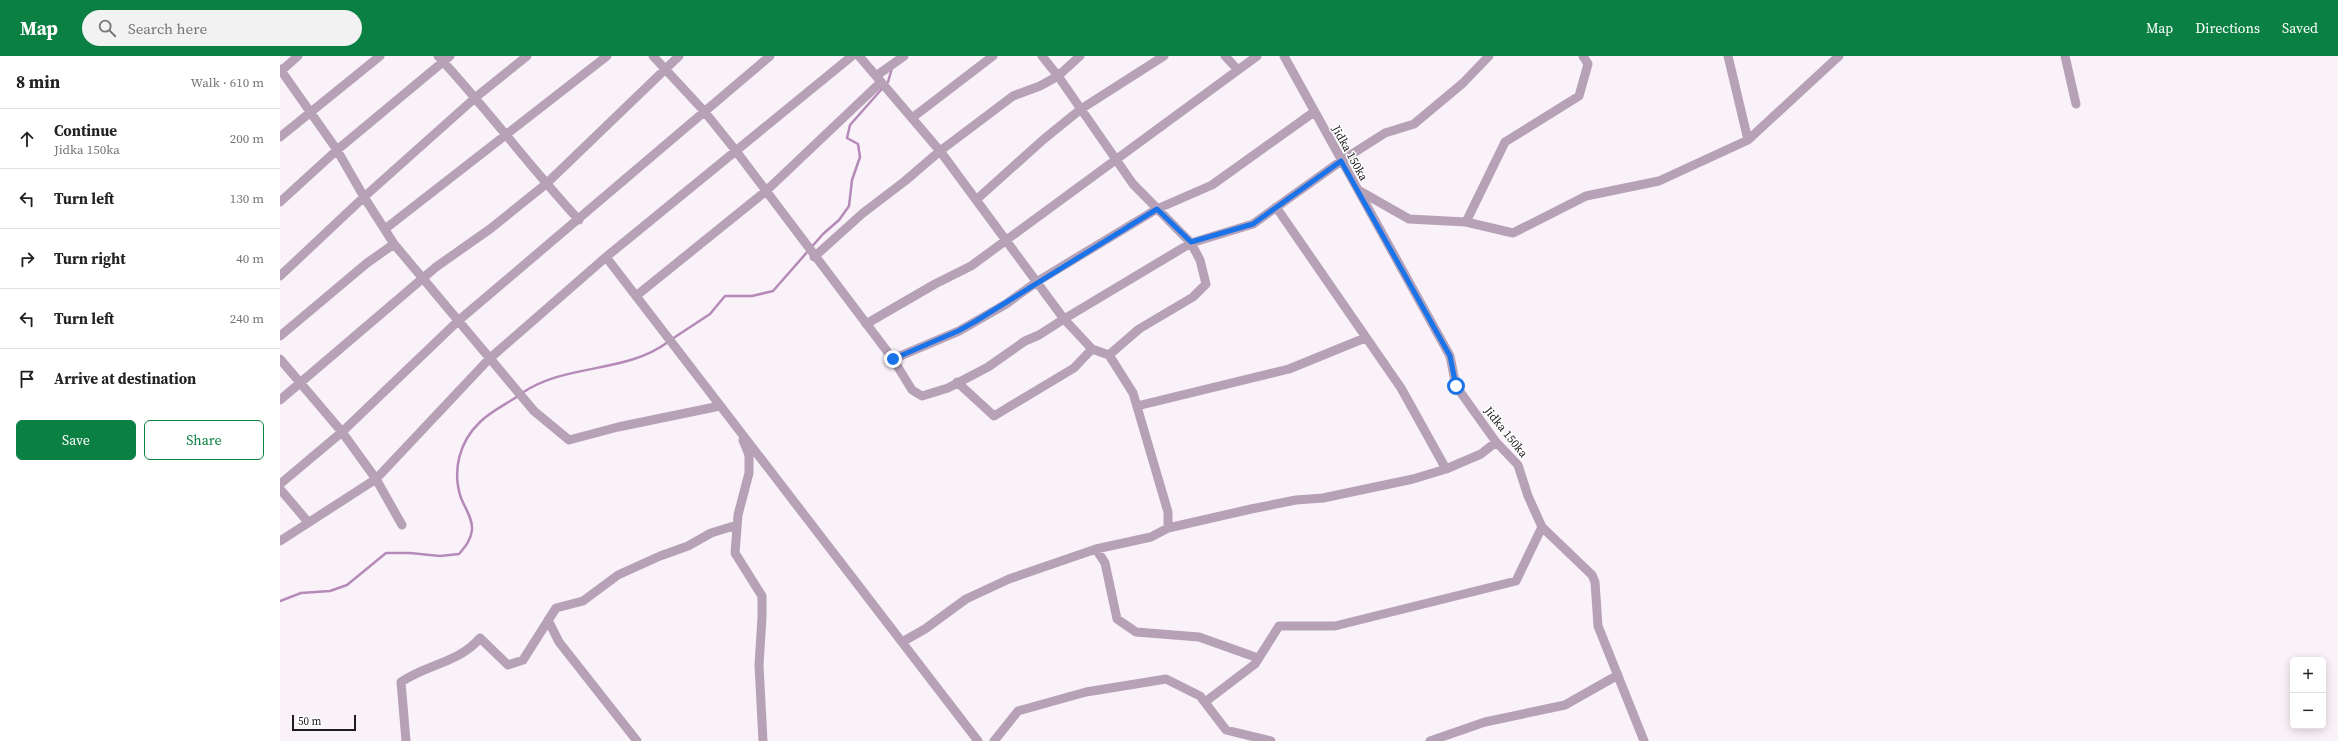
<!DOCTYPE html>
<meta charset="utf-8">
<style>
:root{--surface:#fff;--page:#f2f2f2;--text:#222;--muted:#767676;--line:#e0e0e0;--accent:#0b8043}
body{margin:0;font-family:"Source Serif 4",serif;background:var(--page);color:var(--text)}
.controls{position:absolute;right:12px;bottom:12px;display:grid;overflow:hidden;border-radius:6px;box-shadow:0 2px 10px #0003}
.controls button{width:36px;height:36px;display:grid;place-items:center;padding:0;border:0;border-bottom:1px solid var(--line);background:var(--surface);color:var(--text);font:20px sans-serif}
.scale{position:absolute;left:12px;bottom:10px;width:64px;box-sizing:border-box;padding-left:4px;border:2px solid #1e1c1e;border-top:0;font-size:11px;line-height:14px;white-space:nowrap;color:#1e1c1e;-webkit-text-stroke:3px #fff;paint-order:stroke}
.stop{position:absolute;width:12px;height:12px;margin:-9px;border:3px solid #1a73e8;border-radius:50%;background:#fff}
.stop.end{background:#1a73e8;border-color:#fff;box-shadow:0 1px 4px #0008}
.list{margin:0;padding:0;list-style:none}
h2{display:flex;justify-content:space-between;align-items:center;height:52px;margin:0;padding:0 16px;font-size:17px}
h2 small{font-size:13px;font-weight:400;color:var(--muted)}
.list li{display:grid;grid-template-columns:26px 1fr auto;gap:12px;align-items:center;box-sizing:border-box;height:60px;padding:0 16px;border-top:1px solid var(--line)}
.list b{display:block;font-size:15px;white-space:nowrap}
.list p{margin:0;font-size:13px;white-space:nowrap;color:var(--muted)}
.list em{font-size:13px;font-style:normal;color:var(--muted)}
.actions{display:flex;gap:8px;padding:12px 16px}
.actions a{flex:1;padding:9px 0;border:1px solid var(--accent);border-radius:6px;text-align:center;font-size:14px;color:var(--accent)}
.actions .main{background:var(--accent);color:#fff}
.icon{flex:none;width:22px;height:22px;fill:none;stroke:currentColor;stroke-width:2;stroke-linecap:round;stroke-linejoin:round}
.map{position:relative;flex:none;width:2058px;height:685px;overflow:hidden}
header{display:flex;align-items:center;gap:24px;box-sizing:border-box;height:56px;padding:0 20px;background:var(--accent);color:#fff}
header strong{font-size:19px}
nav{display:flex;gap:22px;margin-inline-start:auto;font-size:14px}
.search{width:280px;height:36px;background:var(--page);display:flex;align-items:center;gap:10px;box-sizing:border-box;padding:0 14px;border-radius:22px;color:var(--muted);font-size:15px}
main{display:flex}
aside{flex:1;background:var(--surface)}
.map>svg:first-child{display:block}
</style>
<header>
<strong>Map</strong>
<div class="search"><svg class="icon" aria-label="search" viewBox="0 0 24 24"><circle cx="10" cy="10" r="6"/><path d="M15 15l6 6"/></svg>Search here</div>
<nav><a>Map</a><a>Directions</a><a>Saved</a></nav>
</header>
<main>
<aside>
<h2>8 min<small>Walk · 610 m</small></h2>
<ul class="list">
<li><svg class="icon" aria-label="ahead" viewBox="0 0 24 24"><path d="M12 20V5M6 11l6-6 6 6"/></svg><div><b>Continue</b><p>Jidka 150ka</p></div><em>200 m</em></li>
<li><svg class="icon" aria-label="left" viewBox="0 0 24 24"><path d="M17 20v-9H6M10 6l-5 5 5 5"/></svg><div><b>Turn left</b></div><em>130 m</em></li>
<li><svg class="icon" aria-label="right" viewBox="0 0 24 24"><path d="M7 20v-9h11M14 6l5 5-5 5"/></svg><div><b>Turn right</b></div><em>40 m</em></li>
<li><svg class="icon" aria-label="left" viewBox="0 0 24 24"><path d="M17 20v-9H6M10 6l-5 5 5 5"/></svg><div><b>Turn left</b></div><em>240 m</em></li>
<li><svg class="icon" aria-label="arrive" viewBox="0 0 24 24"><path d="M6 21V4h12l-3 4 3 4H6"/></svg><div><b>Arrive at destination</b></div></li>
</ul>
<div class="actions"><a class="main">Save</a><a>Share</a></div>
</aside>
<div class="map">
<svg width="2058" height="685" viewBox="0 0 2058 685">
<rect width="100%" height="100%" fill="#f9f2f9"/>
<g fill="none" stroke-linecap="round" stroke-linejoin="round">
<!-- stream -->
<path stroke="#b68ab8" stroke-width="2.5" d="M392,283L430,258L445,240H472L493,235L543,178L559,164L569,150L572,124L580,101L578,88L567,82L570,69L608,26L612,12
M242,337C286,307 345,318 388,286
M0,545L21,537L50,535L67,529L106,497H130L160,500L179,498C185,491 191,484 192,474C193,463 185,452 181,442C172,415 179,386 200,366C211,355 225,349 238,340"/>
<!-- minor -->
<path stroke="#b6a1b6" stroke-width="9" d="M158,0C207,53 250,111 299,164
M373,0L424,55L456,95L613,303L632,334L642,340L668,332L708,311L745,285L759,279L784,263L660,95L579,0
M762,0L778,20L853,128L911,187L920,204L926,228L913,241L859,273L829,299L812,293L784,263L911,187L973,168L1061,105L1105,77L1134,68L1183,27L1209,0
M945,0L958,14
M1004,0L1170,300L1176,330L1216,386L1238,409L1248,440L1262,471L1312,519L1315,526L1318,570L1364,685
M1448,0L1468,84
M1785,0L1796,48
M0,13L57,94L84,141L114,188L254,355L289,384L338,371L440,350
M0,16L18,0
M596,20L624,0
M632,62L713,0
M0,81L100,0
M1078,134L1129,163L1186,166L1233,177L1306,140L1379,125L1468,84L1559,0
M696,144L764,83L801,53L884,0
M0,146L57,94L170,0
M996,151L1121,332L1166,413
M1186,166L1225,86L1299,40L1308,8L1303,0
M105,173L327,0
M326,201L698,685
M534,201L583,157L625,125L660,95L733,40L760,30L778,20L800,0
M0,220L84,141L196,41L247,0
M356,240L486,135L601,26
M586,268L655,228L691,210L977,0
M0,280L87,207L114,188
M829,299L853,337L888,456V472
M0,303L62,376L96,423L122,469
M613,303L679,275L726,248L758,225L877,153L932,129L1034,56
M677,326L714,360L794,312L812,293
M0,344L156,211L210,173L266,128L399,0
M857,350L1009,313L1085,282
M463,384L469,399V417L458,459L455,497L482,540V561L479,609L483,685
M0,428L62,376L178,265L490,0
M0,433L28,466
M0,485L96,423L209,303L326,201L572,0
M816,493L825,507L837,563L856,576L919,581L978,602
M268,564L279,586L357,685
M622,586L645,573L686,543L729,523L816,493L871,481L888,472L971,453L1016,444L1043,442L1133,423L1166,413L1201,398L1216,386
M925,646L975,608L999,570H1055L1236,525L1262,471
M126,685L121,626C147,608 179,607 200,582L228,609L243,604L276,552L303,545L338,519L380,500L408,490L431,477L457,469
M714,685L738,655L806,636L886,623L920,640L946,674L991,685
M1150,685L1205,666L1285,649L1338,619"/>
</g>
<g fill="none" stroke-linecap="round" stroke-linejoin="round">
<!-- route -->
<path stroke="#1a73e8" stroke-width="5" d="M613,303L678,275L696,265L877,153L911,186L973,168L1061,105L1170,300L1176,330"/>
</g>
<g text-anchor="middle" stroke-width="3" stroke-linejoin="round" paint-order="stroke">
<!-- street labels -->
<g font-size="12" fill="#1e1c1e" stroke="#fff">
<text transform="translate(1070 97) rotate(61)" y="4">Jidka 150ka</text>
<text transform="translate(1226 376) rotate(51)" y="4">Jidka 150ka</text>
</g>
</g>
</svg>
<div class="controls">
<button>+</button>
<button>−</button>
</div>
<div class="scale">50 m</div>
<div class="stop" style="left:1176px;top:330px"></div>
<div class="stop end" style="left:613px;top:303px"></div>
</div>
</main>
